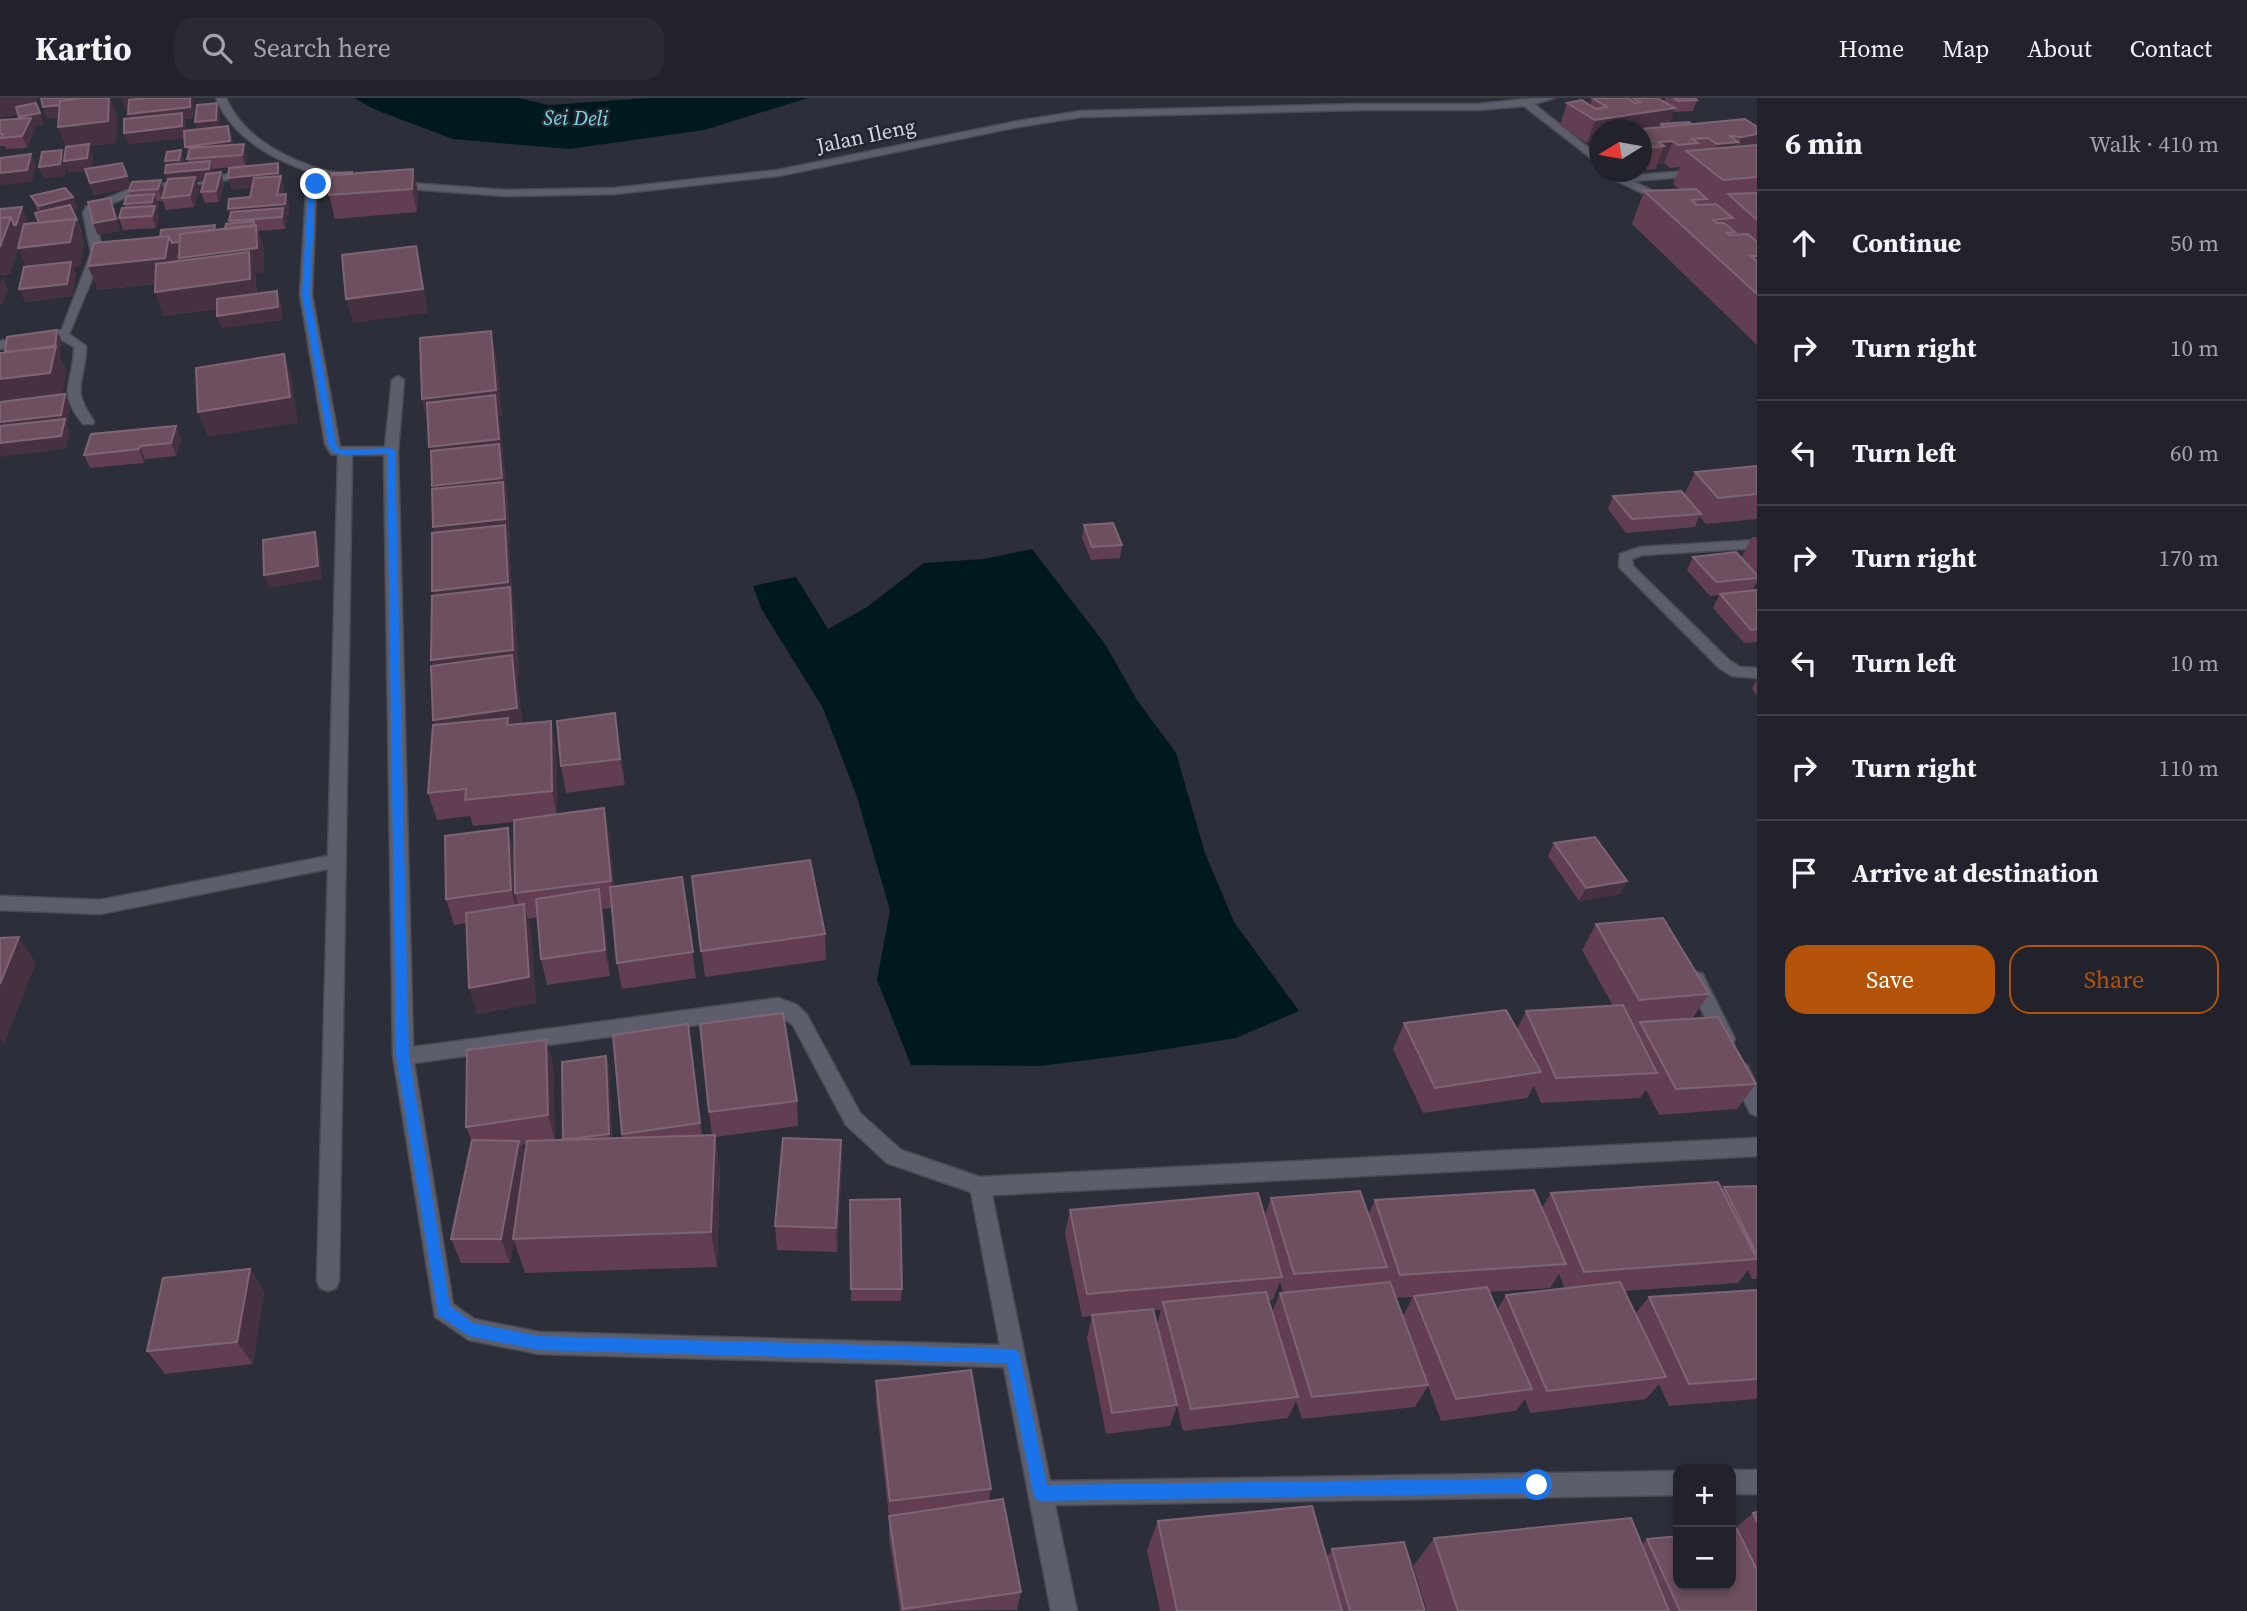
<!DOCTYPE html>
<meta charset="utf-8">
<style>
:root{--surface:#21222b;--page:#292a33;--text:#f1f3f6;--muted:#a2a4a9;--line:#3e3f47;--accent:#b45309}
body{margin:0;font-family:"Source Serif 4",serif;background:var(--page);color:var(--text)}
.controls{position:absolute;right:21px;bottom:21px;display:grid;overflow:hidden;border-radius:14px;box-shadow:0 4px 10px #0003}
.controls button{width:63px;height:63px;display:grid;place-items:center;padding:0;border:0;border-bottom:2px solid var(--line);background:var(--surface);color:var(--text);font:35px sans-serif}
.compass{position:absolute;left:1589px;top:21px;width:63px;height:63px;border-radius:50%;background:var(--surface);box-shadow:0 4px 10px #0003;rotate:259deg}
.stop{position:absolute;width:21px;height:21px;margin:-16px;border:5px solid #1a73e8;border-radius:50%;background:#fff}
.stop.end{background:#1a73e8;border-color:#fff;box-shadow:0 2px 7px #0008}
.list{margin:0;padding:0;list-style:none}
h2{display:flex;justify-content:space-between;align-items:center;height:91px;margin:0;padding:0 28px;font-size:30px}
h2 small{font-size:23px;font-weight:400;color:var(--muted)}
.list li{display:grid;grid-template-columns:46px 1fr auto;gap:21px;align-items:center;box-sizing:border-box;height:105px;padding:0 28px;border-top:2px solid var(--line)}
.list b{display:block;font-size:26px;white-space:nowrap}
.list em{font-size:23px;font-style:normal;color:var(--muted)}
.actions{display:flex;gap:14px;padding:21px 28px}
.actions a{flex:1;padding:16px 0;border:2px solid var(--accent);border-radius:21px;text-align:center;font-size:24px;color:var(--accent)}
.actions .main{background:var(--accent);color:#fff}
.icon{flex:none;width:38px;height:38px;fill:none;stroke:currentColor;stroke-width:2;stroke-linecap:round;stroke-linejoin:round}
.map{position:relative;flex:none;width:1757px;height:1513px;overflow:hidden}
header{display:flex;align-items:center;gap:42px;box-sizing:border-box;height:98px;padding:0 35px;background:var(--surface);border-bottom:2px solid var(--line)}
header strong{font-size:33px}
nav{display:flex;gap:38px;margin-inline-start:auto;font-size:24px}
.search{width:490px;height:63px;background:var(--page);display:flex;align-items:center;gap:18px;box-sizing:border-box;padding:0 24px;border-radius:21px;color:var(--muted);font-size:26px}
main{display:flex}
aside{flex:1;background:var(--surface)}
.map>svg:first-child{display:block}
</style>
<header>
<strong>Kartio</strong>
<div class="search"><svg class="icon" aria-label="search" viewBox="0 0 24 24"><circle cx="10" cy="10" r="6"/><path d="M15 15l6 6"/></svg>Search here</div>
<nav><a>Home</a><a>Map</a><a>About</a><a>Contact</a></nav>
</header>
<main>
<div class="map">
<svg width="1757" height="1513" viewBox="0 0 1757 1513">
<rect width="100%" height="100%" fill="#2c2e39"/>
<!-- water -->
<path fill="#00191c" d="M354,0H518L549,7L649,0H808L704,32L569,51L453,41L376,12Z
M1032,451L1105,546L1137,602L1176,655L1205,755L1234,824L1299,913L1236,940L1135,956L1040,968L911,967L877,882L890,812L857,699L823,610L762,512L753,488L796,479L828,531L867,509L924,465L984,461Z"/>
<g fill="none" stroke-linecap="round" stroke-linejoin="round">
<!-- minor casing -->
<g stroke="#4a4c55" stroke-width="3">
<path id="minor" d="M216,0H226C243,39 284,60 323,72C334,75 350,76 359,82L354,85C341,83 324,81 316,94L312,197L340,349H385L392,282L398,278L404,282L398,353L413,949L778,900L797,907L807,917L860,1015L901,1052L980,1079L1757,1040V1058L992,1097L1050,1383L1678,1373V1397L1055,1407L1077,1513H1051L1004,1269L539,1256L469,1242L435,1219L393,958L384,357H352L339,1183L336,1190L328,1193L320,1190L317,1183L328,771L100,816L0,812V798L100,802L328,758L338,357L331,356L325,346L300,197L306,94L312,84L326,79C282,66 235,45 216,0ZM778,916L793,927L846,1027L887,1065L971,1094L1000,1247L539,1234L474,1221L453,1206L414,965Z
M1535,0H1554L1534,6L1600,59V67L1524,8L1478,12H1358L1081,19L1018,29L778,78L615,96L505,98L396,90L391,87L396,84L505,92L615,90L778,72L1018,23L1081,13L1358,6H1478Z
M1701,72L1705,73V77L1633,83L1667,100V104L1663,105L1617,83L1606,74H1617L1623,78Z
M251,73L255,74V78L134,96L94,113L103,155L69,236L86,248C86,285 69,289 94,323L93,326H83C55,291 74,287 74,249L60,241L0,251V243L52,236L62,231L91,155L83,115L86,109L132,90Z
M1757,442V450L1642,457L1632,461L1633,468L1729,562L1740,569L1757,570V580L1732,578L1719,570L1619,469L1620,456L1640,449Z
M1696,874L1703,876L1705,881L1735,941L1732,947L1725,949L1718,947L1715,941L1687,881L1689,876Z
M1740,965L1747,967L1757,988V1018L1750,1015L1730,973L1733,967Z
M1731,1372H1757V1396H1731Z"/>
</g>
<!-- minor -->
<use href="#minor" fill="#5c5f6b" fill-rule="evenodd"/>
</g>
<!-- wall -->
<path fill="#613e51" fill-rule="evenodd" d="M0,0H36V5L44,26L34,28L35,31L27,50L6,51L5,48H0V22L20,21L19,17Z
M41,0H110L117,19L116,45L89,48L93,58L91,70L130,89L161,82L164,92L167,82L165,75L166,68L165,63L185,64L184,66L188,65L187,61L188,57L184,40L128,46L130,21L129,12H126L122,0H192L193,6L194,20L184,21L186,26L185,33L197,32L195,24L220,17L219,29L228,28L232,39L233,47L247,58L245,68L212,71L214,75L221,74L224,86L219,104L205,105L201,94L204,83L197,84L199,91L194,109L166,112L162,102V103H157L159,108L157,113L159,120L156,130L123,132L119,120L125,110L124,106L130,98L129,93L130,90L94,97L85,73L69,74L66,67L64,78L44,80L39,69L65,59L66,51L59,19L47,20L43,9Z
M1592,0H1657L1664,3L1665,0H1695L1697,2L1693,13L1673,14L1669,26L1757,29V247L1632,126L1644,93L1679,91L1673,86L1680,69L1670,70L1664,65L1657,66L1656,71L1642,72V32H1600L1587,45L1560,27L1567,5L1590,7Z
M278,65L284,89L283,96H286L289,108L288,118H286L287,121L285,131L258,133L264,151V174L255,175L257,196L281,205L282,222L221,230L217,211L164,218L155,186L98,192L88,168L160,139L215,127L216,132L225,131L230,125L229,123L250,99L252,89L232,92L228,80Z
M413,71L418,94L417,114L335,121L329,97L352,74L353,76Z
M31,98L78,111L73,112L82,134H80L84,144L80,168L73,169L76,176L72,198L25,204L26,169L18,149L10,176L0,177L27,121L25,126L39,125V114L36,110Z
M496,258L502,318H499L508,406L510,447H509L513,506L515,515L519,578L517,579L522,625L556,649L557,716L604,710L609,737L614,788L682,779L696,880L622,891L617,865L612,810L603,811L610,878L547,887L541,861L538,819L528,821L531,833L536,905L477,916L466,825L454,827L446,801L514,755V724L473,728L470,718L437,722L428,695L435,627L433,568L431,562L434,435L431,357L429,349L428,326L422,301Z
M181,341L176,358L145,361L144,365L90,370L84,357Z
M1757,368V421L1706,426L1699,418L1695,429L1626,435L1608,411L1613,398L1684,397L1695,374Z
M1084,427L1122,447L1120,460L1091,462L1082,440Z
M1752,439H1757V486L1756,485L1752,493L1757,492V544L1744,545L1713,510L1719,497L1710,498L1687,472L1693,459L1741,460Z
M1757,581V598L1752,591Z
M619,642L625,687L566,695L561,668Z
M1554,745L1627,783L1620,796L1579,803L1548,758Z
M692,778L825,836L826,862L705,879Z
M1596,826L1709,896L1692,921L1756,986L1737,1011L1659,1017L1646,992L1640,1000L1541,1005L1534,988L1527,1000L1423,1015L1393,951L1404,925L1517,931L1526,913L1613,908L1582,852Z
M688,926L702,1037H712L709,1014L797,1003L798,1028L715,1039L720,1073L717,1169L525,1175L514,1143L510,1165H461L451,1141L472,1043L466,1029L546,942L553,967L555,1042H563L606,958L609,971L612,1040H622V1036ZM526,1046L525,1059L521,1047Z
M841,1042L842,1066L837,1154L777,1152L775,1128Z
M1757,1088V1181H1752L1748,1172L1738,1185L1624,1193L1635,1216L1649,1199L1757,1192V1301L1669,1308L1659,1286L1646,1301L1530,1315L1525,1301L1516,1313L1441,1323L1428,1288L1415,1309L1302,1321L1296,1303L1288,1320L1183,1333L1177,1308L1170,1328L1106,1336L1087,1240L1092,1218L1082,1219L1065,1136L1070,1112L1264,1119L1271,1100L1368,1117L1375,1102L1542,1110L1551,1095L1722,1092L1724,1089ZM1559,1176L1565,1191L1506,1197L1497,1212L1489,1194L1550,1190ZM1280,1184L1283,1195H1280L1272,1214L1268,1202H1273ZM1413,1199L1403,1218L1396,1200ZM1153,1212H1161L1157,1226Z
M850,1102L902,1191L901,1203H851Z
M250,1171L264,1194L253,1266L165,1276L147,1253Z
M876,1283L991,1391L989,1403L1021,1494L1017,1512L900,1513L889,1438V1419L876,1305Z
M1757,1414V1513H1427L1413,1468L1434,1440L1642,1447L1647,1441L1734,1431L1753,1415Z
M1158,1423L1327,1459L1332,1451L1425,1513H1160L1147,1452Z"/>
<!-- shaded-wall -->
<path fill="#463141" d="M0,0H36L35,15L0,20Z
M44,0L89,14L47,20L43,9Z
M109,0H110L117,19L116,45L89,48L93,58L91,72L69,74L66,67L64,78L44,80L39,69L62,52L66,63V51L58,29Z
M122,0H154L155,8L126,12Z
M192,0L193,6L194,20L184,21L186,26L185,40L128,46L124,35L132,27L128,16Z
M217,5L220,17L219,34L198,36L195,24Z
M1675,10L1667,31L1661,26L1658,33L1642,32H1600V43L1587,45L1595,22Z
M40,15L44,26L34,28L35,31L27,50L22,38L24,30L19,19Z
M228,28L232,39L233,54L189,60L185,49Z
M1757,36V53L1733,61L1742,39Z
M1673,43L1664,65L1657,66L1664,48L1659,44Z
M1738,44L1729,66L1708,68L1717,46Z
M244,46L247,58L245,68L242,57Z
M181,52L185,64L183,73L210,63L214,75L213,82L197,84L199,91L194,109L190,97L169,86L165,75L168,74L165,63Z
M31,56L36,68L32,84L0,87V75Z
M278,65L284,89L281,106L286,96L289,108L288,118H286L287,121L285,131L282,119L231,123L228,111L277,97L279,87L232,92L228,80Z
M413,71L418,94L417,114L412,91Z
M221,74L224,86L219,104L216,93Z
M127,78L131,90L94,97L90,85Z
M161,82L165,94L162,100V103L158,91Z
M154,96L159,108L157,113L159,120L156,130L152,118L154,111L152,104Z
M73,99L78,111L44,120L39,108Z
M110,100L120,133L98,137L93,125Z
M22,109L27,121L21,139H19L21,143L10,176L0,177V149L11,119Z
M75,121L77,122L84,144L80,168L73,169L76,176L72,198L25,204L19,191L28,174L18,150Z
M254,123L264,151V174L255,175L257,205L164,218L155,194L187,184L179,160L227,152Z
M215,127L218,139L216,153L176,157L178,162L173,184L98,192L88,168L169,138Z
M416,148L421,171L428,215L353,225L346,201Z
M3,178L8,191L2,207H0V186Z
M277,193L281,205L282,222L221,230L217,218Z
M57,232L62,244L60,259L67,273L61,300L3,307L0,300V281Z
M491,233L496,258L502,318H499L508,406L510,447H509L513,506L515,515L519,578L517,579L523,637L441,649L433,622L439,589L431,562L439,520L432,493L439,456L433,429L439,414L432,388L436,374L429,349L428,326L422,301Z
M284,256L292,281L298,325L208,339L198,314Z
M65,296L71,309L67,326L70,334L66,351L0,359V324Z
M176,328L181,341L176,358L171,345Z
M140,348L145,361L144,365L139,351Z
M315,434L319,447L322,481L269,490L264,477Z
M615,615L619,642L625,687L620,661Z
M551,623L556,649L557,719L552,693Z
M604,710L609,737L616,809L611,783Z
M508,730L515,757V795L517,801L518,818L511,792Z
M1627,783L1620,796L1579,803L1586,790Z
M599,791L604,817L610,878L605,852Z
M524,806L531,833L536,905L477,916L469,890Z
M19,839L36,865L4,946L0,941V886Z
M546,942L553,967L555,1042L548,1017Z
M606,958L609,971L612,1049L609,1036Z
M715,1037L720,1073L717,1169L711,1134Z
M841,1042L842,1066L837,1154L836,1130Z
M519,1043L527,1067L513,1141L514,1143L510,1165L501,1141Z
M250,1171L264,1194L253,1266L237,1244Z"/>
<!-- building -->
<path fill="#6d4f60" stroke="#7e6474" stroke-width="2" d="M41,0H82L60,3V7L43,9Z
M82,0H109L108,23L58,29L60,3Z
M147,0H190V9L128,16L129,2Z
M1592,0H1627L1635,5L1640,4L1633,0H1657L1675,10L1595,22L1567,5L1582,2L1596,11L1607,9Z
M1674,0H1695L1697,2L1678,3Z
M36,5L40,15L19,19L16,9Z
M217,5L216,22L195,24L197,7Z
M182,15V28L124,35V21Z
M31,20L22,38L1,40L3,36H0V22Z
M1745,21L1757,29V36L1742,39L1730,38L1738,44L1717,46L1708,40L1692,41L1698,45L1678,47L1673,43L1659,44L1664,48L1646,50L1642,47V32H1631Z
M1689,24L1692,26L1663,29L1661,26Z
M228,28L230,43L185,49L184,33Z
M89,46L87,60L64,63L66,49Z
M244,46L242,57L187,61L190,50Z
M1757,47V79L1723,82L1686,53Z
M62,52L60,66L39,69L42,54Z
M181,52L179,62L165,63L167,54Z
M31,56L27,72L0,75V60Z
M210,63L209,71L165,75L166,67Z
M122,65L127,78L90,85L85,71Z
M278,65V75L228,80L229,70Z
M413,71L412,91L329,97L331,77Z
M221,74L216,93L201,94L206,76Z
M352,74V76L332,77V75Z
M281,78L277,97L286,96L285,106L228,111L229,101L250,99L254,80Z
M195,79L190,97L162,100L168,81Z
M161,82L158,91L129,93L132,84Z
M65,90L73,99L39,108L31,98Z
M1696,91L1707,101L1692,102L1697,107L1716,106L1733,120L1713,122L1717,125H1724L1735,134L1727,135L1729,137L1748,136L1757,144V158H1751L1757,163V196L1644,93Z
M1757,95V122L1728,96Z
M154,96L152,104L124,106L127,98Z
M110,100L116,121L93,125L88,104Z
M70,107L77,122H75V121L39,125L35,115Z
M155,108L152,118L119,120L122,110Z
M22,109L16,127H14L11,119L0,120V111Z
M283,110L282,119L229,123L231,114Z
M11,119L0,149V120Z
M75,121L70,144L18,150L24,126Z
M254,123V128L225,131L226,126Z
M215,127L214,132L180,136V144L172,145L169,138L160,139L161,132Z
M256,127L257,150L179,160L180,136Z
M169,138L165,160L88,168L94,145Z
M416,148L423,191L346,201L342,157Z
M249,154L250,181L155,194L156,166Z
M71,164L67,186L19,191L24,169Z
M277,193L278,209L217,218V201Z
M57,232L55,249L5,254L7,239Z
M491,233L496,292L422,301L420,240Z
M56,248L50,275L0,281V255Z
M284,256L290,299L198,314L196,270Z
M65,296L61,317L0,324V304Z
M495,297L499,341L429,349L427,305Z
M65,321L61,338L0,345V328Z
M176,328L171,345L140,348L139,351L84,357L91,336Z
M499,346L502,380L432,388L431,353Z
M1757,368V396L1718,400L1695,374Z
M503,384L505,421L433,429L432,391Z
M1681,393L1701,416L1632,421L1613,398Z
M1113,425L1122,447L1092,449L1084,427Z
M505,427L508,484L432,493V435Z
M315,434L318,468L264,477L263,442Z
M1736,454L1757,477V480L1716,484L1693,459Z
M510,489L513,552L431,562L432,498Z
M1757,492V531L1751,532L1720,496Z
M512,557L517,610L433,622L431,568Z
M615,615L620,661L561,668L557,623Z
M508,620L507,627L551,623L552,693L465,702L466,691L428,695L433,627Z
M604,710L611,783L515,795L514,722Z
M508,730L511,792L446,801L445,738Z
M1595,739L1627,783L1586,790L1554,745Z
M810,762L825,836L701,853L692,778Z
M682,779L693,854L617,865L610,789Z
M599,791L605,852L541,861L536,801Z
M524,806L529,879L469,890L466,815Z
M1663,820L1709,896L1639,902L1596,826Z
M19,839L0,886V840Z
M1623,907L1657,975L1556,980L1526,913Z
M1506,912L1541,974L1435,990L1404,925Z
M783,915L797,1003L709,1014L700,926Z
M1718,919L1756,986L1676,991L1640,924Z
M688,926L700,1025L622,1036L613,937Z
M546,942L548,1017L466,1029L467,952Z
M606,958L609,1036L563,1042L562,964Z
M715,1037L711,1134L513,1141L527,1043Z
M783,1040L841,1042L836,1130L775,1128Z
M472,1042L519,1043L501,1141H451Z
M1718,1084L1757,1161L1584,1174L1551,1095Z
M1757,1088V1157L1724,1089Z
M1534,1092L1566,1166L1400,1177L1375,1102Z
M1360,1093L1387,1169L1294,1176L1271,1100Z
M1258,1095L1282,1179L1087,1196L1070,1112Z
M900,1101L902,1191H851L850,1102Z
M250,1171L237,1244L147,1253L163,1180Z
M1390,1184L1428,1287L1312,1299L1280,1195Z
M1620,1184L1666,1279L1547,1293L1506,1197Z
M1487,1189L1532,1291L1456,1301L1414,1198Z
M1757,1192V1281L1689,1286L1649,1199Z
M1266,1194L1298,1299L1191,1311L1163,1204Z
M1153,1211L1177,1307L1112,1315L1092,1217Z
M971,1272L991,1391L890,1403L876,1283Z
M1003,1401L1021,1494L903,1511L889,1418Z
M1312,1408L1342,1513H1177L1158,1423Z
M1757,1414V1424L1753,1415Z
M1631,1420L1669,1513H1458L1434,1440Z
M1731,1431H1737L1757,1472V1513H1680L1647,1441L1678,1438V1487H1731Z
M1404,1444L1425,1513H1350L1332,1451Z"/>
<!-- route -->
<path fill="#1a73e8" d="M314,85L320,86L315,94L310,197L336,346L339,351L345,352L391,350L395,353L409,958L450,1208L473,1225L539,1238L1013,1251L1018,1253L1020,1258L1047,1387L1537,1380L1543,1382L1545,1387L1543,1393L1537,1395L1041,1403L1035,1401L1033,1395L1007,1265L539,1252L469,1238L438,1217L396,958L387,356L345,357L332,354L328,346L302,197L308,94Z"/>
<g text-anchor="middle" stroke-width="5" stroke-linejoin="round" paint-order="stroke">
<!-- far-water labels -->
<g font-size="21" font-style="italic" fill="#7ad6e0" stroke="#22242f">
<text transform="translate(576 20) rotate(1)" y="7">Sei Deli</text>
</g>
<!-- far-street labels -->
<g font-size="21" fill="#d5d7de" stroke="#22242f">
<text transform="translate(866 38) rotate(-12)" y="7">Jalan Ileng</text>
</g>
</g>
</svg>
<div class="controls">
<button>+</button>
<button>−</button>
</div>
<svg class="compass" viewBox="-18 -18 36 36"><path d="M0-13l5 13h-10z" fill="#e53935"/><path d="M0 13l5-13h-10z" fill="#a2a4a9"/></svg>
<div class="stop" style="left:1537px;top:1387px"></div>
<div class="stop end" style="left:316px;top:86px"></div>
</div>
<aside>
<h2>6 min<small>Walk · 410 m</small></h2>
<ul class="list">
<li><svg class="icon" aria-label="ahead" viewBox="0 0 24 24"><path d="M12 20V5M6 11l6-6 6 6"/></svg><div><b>Continue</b></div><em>50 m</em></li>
<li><svg class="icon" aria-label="right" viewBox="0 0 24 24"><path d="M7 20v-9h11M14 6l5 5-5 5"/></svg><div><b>Turn right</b></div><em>10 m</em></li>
<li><svg class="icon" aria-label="left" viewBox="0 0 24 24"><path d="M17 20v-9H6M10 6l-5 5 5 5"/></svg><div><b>Turn left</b></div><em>60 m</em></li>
<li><svg class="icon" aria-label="right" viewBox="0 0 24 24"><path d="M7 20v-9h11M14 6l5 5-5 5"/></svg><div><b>Turn right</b></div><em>170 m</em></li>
<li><svg class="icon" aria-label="left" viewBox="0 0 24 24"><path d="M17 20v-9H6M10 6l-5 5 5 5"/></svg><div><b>Turn left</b></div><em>10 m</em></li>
<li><svg class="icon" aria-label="right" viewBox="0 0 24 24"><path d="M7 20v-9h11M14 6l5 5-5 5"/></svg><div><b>Turn right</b></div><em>110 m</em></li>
<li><svg class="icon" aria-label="arrive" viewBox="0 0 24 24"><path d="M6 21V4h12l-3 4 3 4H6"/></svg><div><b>Arrive at destination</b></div></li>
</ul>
<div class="actions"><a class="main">Save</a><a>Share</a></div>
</aside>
</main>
